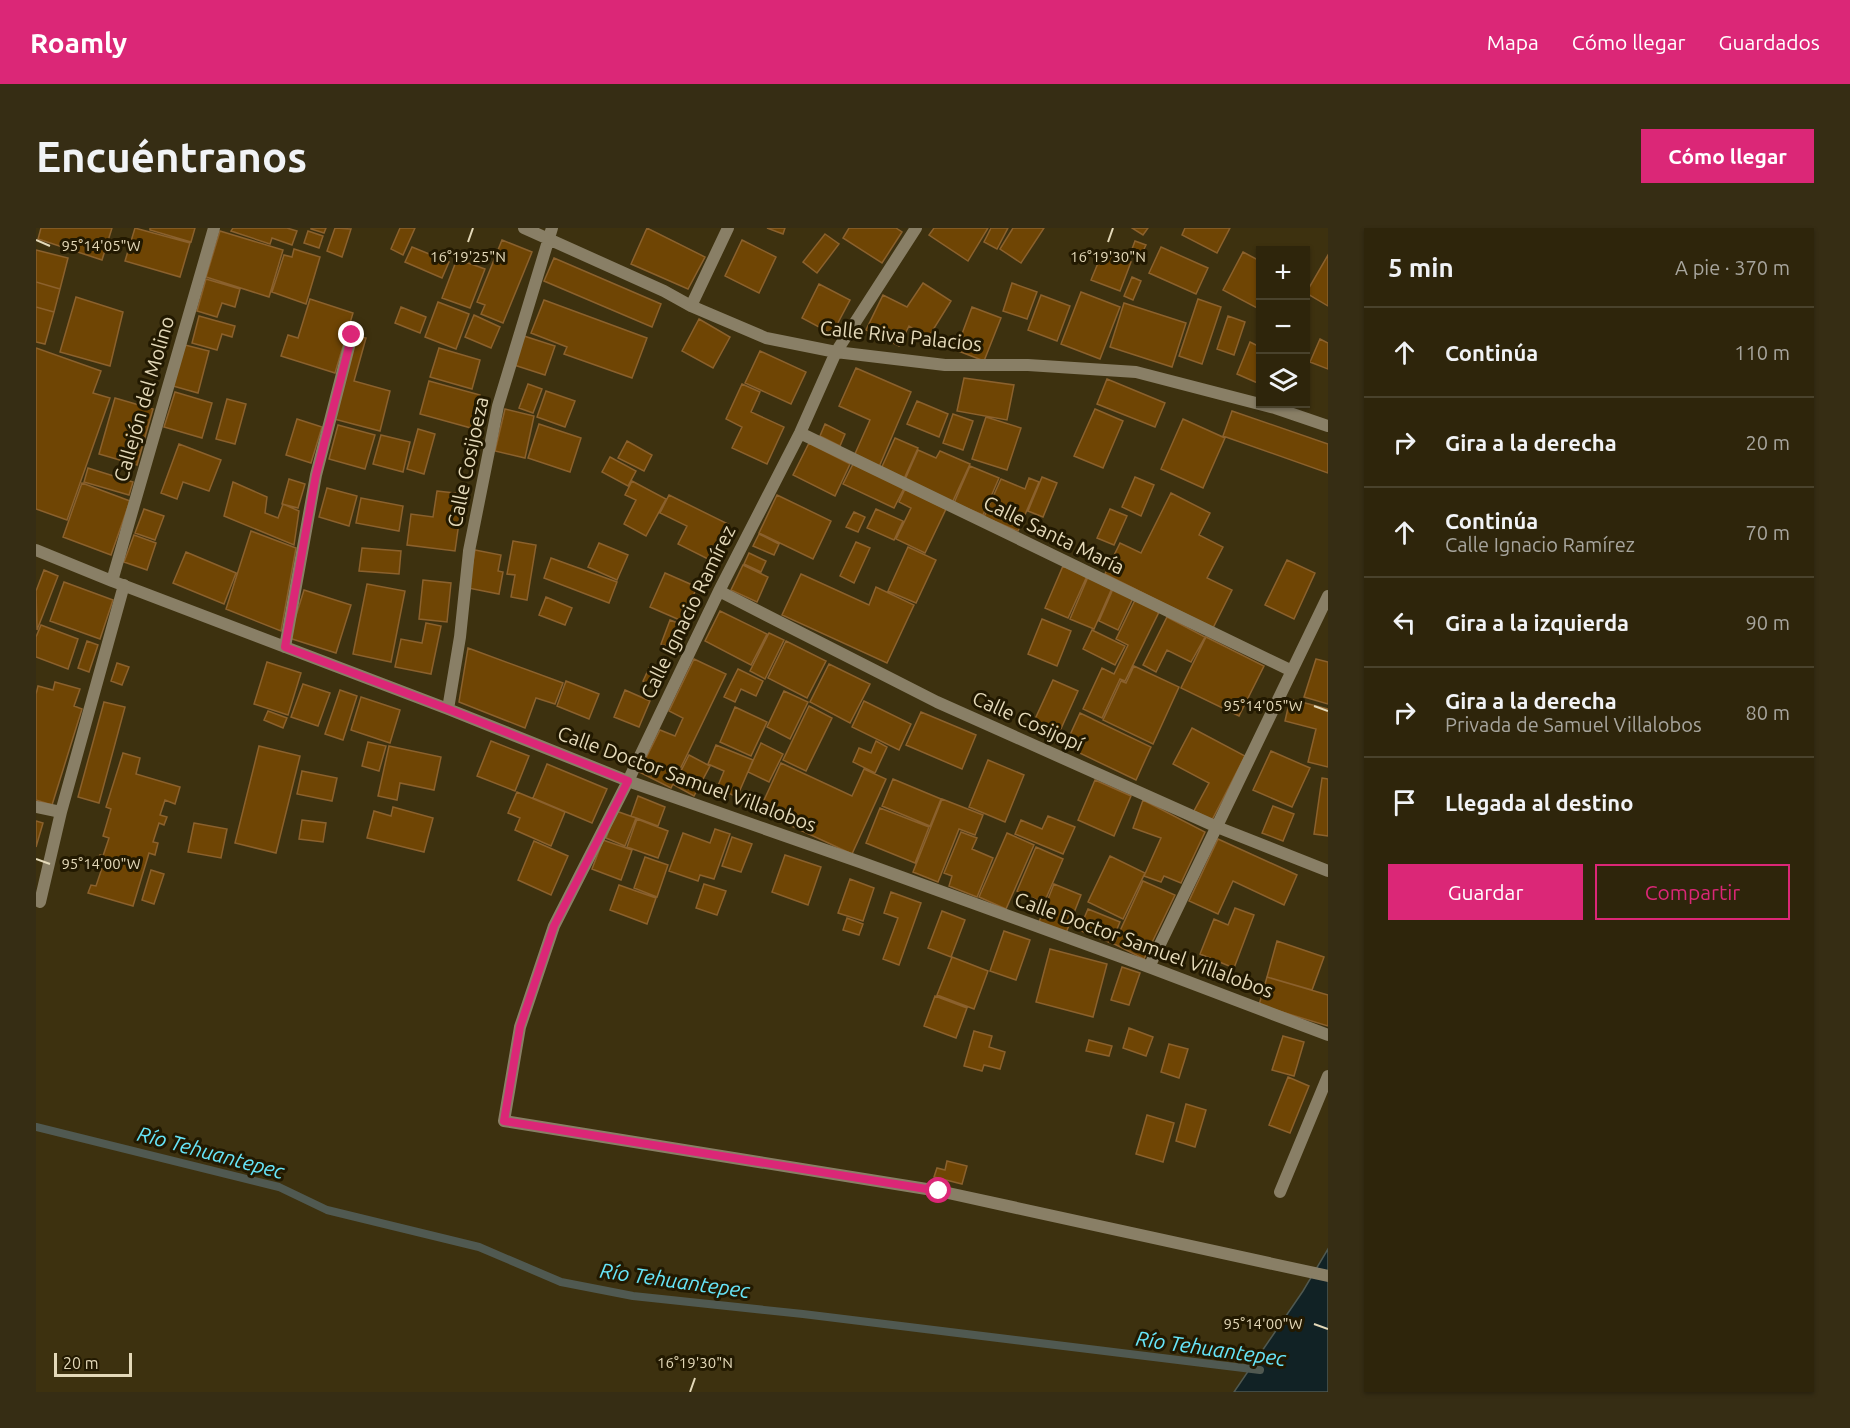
<!DOCTYPE html>
<html lang="es">
<meta charset="utf-8">
<style>
:root{--surface:#2e250b;--page:#362d14;--text:#f1f3f6;--muted:#a7a59d;--line:#49422c;--accent:#db2777}
body{margin:0;font-family:Ubuntu,sans-serif;background:var(--page);color:var(--text)}
.controls{position:absolute;right:18px;top:18px;display:grid;overflow:hidden;border-radius:0px;box-shadow:0 2px 4px #0004}
.controls button{width:54px;height:54px;display:grid;place-items:center;padding:0;border:0;border-bottom:2px solid var(--line);background:var(--surface);color:var(--text);font:30px sans-serif}
.scale{position:absolute;left:18px;bottom:15px;width:78px;box-sizing:border-box;padding-left:6px;border:3px solid #e4d9b9;border-top:0;font-size:16px;line-height:21px;white-space:nowrap;color:#e4d9b9;-webkit-text-stroke:4px #221901;paint-order:stroke}
.stop{position:absolute;width:18px;height:18px;margin:-14px;border:4px solid #db2777;border-radius:50%;background:#fff}
.stop.end{background:#db2777;border-color:#fff;box-shadow:0 2px 6px #0008}
.list{margin:0;padding:0;list-style:none}
h2{display:flex;justify-content:space-between;align-items:center;height:78px;margin:0;padding:0 24px;font-size:26px}
h2 small{font-size:20px;font-weight:400;color:var(--muted)}
.list li{display:grid;grid-template-columns:39px 1fr auto;gap:18px;align-items:center;box-sizing:border-box;height:90px;padding:0 24px;border-top:2px solid var(--line)}
.list b{display:block;font-size:22px;white-space:nowrap}
.list p{margin:0;font-size:20px;white-space:nowrap;color:var(--muted)}
.list em{font-size:20px;font-style:normal;color:var(--muted)}
.actions{display:flex;gap:12px;padding:18px 24px}
.actions a{flex:1;padding:14px 0;border:2px solid var(--accent);border-radius:0px;text-align:center;font-size:21px;color:var(--accent)}
.actions .main{background:var(--accent);color:#fff}
.icon{flex:none;width:33px;height:33px;fill:none;stroke:currentColor;stroke-width:2;stroke-linecap:round;stroke-linejoin:round}
.map{position:relative;flex:none;width:1292px;height:1164px;overflow:hidden;border-radius:0px}
header{display:flex;align-items:center;gap:36px;box-sizing:border-box;height:84px;padding:0 30px;background:var(--accent);color:#fff}
header strong{font-size:28px}
nav{display:flex;gap:33px;margin-inline-start:auto;font-size:21px}
.intro{display:flex;align-items:center;justify-content:space-between;box-sizing:border-box;height:144px;padding:0 36px}
h1{margin:0;font-size:42px}
.button{padding:15px 27px;border-radius:0px;background:var(--accent);color:#fff;font-size:21px;font-weight:700}
main{display:flex;gap:36px;padding:0 36px}
aside{flex:1;background:var(--surface);border-radius:0px;box-shadow:0 2px 4px #0004}
.map>svg:first-child{display:block}
</style>
<header>
<strong>Roamly</strong>
<nav><a>Mapa</a><a>Cómo llegar</a><a>Guardados</a></nav>
</header>
<div class="intro"><h1>Encuéntranos</h1><a class="button">Cómo llegar</a></div>
<main>
<div class="map">
<svg width="1292" height="1164" viewBox="0 0 1292 1164">
<rect width="100%" height="100%" fill="#3d310f"/>
<!-- water -->
<path fill="#112225" stroke="#505951" stroke-width="1.5" d="M1292,1021V1164H1198L1267,1063Z"/>
<g fill="none" stroke-linecap="round" stroke-linejoin="round">
<!-- stream -->
<path stroke="#505951" stroke-width="8" d="M0,899L243,959L291,982L443,1019L525,1054L597,1068L767,1086L1224,1142"/>
</g>
<!-- building -->
<path fill="#6f4504" stroke="#8b612d" stroke-width="1.5" d="M5,0H76L66,32L2,11Z
M99,0L154,15L144,49L89,33Z
M114,0H159L155,14L114,2Z
M197,0H251L261,3L256,17L236,10L234,16L195,3Z
M275,0H290L288,5L275,1Z
M299,0L315,1L306,29L291,23Z
M364,0H379L367,27L355,21Z
M611,0L669,29L652,61L595,36Z
M731,0H749L747,6Z
M813,0H860L866,4L846,35L807,10Z
M898,0H952L932,33L893,7Z
M955,0H972L961,21L948,14Z
M977,0H1008L985,35L964,21Z
M1096,0H1112L1107,7Z
M1149,0H1194L1181,25L1146,7Z
M184,3L247,22L233,69L170,49Z
M272,3L287,8L283,20L268,15Z
M789,6L803,16L781,45L767,34Z
M466,12L496,24L467,95L445,86L449,77L441,74Z
M706,12L740,29L723,65L689,48Z
M1099,13L1110,17L1106,25L1096,21Z
M376,19L413,34L406,50L369,34Z
M1125,19L1172,40L1160,66L1113,45Z
M258,21L284,29L270,76L236,64L248,27L256,29Z
M0,22L32,30L24,61L0,54Z
M1067,23L1095,34L1084,63L1055,52Z
M1207,24L1224,33V72L1221,80L1187,62Z
M1292,27V78L1270,65Z
M518,30L625,76L616,99L508,53Z
M421,31L449,41L434,80L406,70Z
M1096,49L1105,53L1097,72L1088,68Z
M170,51L204,61L199,79L186,75L181,89L161,83Z
M0,54L24,61L18,84L0,79Z
M887,55L915,73L892,110L873,98L863,118L830,102L847,67L871,79Z
M976,55L1001,64L991,91L967,83Z
M783,56L814,72L796,106L766,90Z
M1045,64L1084,79L1064,131L1025,116Z
M1005,67L1034,78L1021,113L992,102Z
M40,69L87,84L74,138L24,124Z
M274,71L317,85L299,145L245,128L252,107L262,110Z
M1162,71L1185,79L1166,136L1143,128Z
M508,72L611,110L596,150L528,126L531,119L495,105Z
M402,74L433,86L420,121L389,109Z
M1088,75L1150,95L1136,139L1074,119Z
M0,79L18,84L9,116L0,114Z
M365,79L390,89L384,105L359,95Z
M936,79L965,90L948,133L920,122Z
M438,87L464,99L455,120L429,109Z
M163,88L199,98L196,109L186,106L181,122L156,115Z
M1192,88L1209,94L1198,127L1181,121Z
M663,91L694,109L677,140L646,123Z
M320,108L330,110L318,153L354,163L344,203L298,191Z
M488,108L519,118L509,147L478,137Z
M1284,111L1292,115V141L1274,134Z
M1214,114L1224,119V156L1201,146Z
M149,117L173,123L162,165L137,158Z
M0,120L65,143L57,165L74,170L31,292L0,281Z
M403,120L444,132L436,161L394,149Z
M724,123L770,144L755,176L709,155Z
M820,140L875,164L843,239L818,228L834,192L803,178Z
M928,150L978,157L971,192L921,183Z
M1071,151L1129,175L1119,199L1061,176Z
M393,153L444,167L435,200L384,186Z
M492,156L506,161L497,185L483,180Z
M706,156L724,164L715,184L748,199L731,236L696,220L706,199L690,191Z
M510,163L539,173L529,199L501,189Z
M139,164L176,175L166,210L128,199Z
M79,170L117,181L101,237L63,226Z
M191,171L210,176L199,216L180,211Z
M881,173L912,186L903,209L871,196Z
M469,181L498,188L489,230L459,223Z
M1059,181L1087,193L1067,240L1038,228Z
M1196,183L1292,216V245L1187,208Z
M917,186L937,193L927,222L907,215Z
M950,189L985,200L971,242L936,231Z
M261,191L286,199L275,235L250,227Z
M1147,191L1189,210L1167,260L1125,241Z
M503,196L545,210L534,244L492,230Z
M789,196L809,206L804,218L784,208Z
M302,197L339,207L329,241L293,231Z
M382,201L399,206L388,246L371,241Z
M345,207L374,214L367,244L337,236Z
M859,210L882,220L867,253L844,243Z
M591,213L616,227L608,243L582,230Z
M773,215L814,236L799,268L757,247Z
M143,216L185,232L173,263L147,254L141,271L125,265Z
M882,222L900,230L904,223L934,236L916,275L868,254Z
M574,229L600,243L592,258L566,244Z
M817,236L868,260L858,280L807,256Z
M934,238L963,250L947,287L918,275Z
M52,240L97,254L93,267L48,254Z
M1006,249L1021,255L1007,289L992,283Z
M1099,249L1118,257L1105,288L1086,279Z
M993,250L1003,254L982,303L948,289L965,251L989,261Z
M253,251L269,256L262,280L246,276Z
M596,253L630,271L610,308L588,296L600,272L589,267Z
M197,254L231,269L229,285L242,290L247,276L263,283L258,317L188,288Z
M46,255L94,273L75,327L27,309Z
M291,260L321,268L313,298L283,289Z
M869,261L910,281L889,325L860,311L875,280L863,274Z
M401,263L427,266L419,323L371,317L375,286L397,289Z
M1135,265L1174,285L1163,307L1187,319L1171,350L1196,362L1177,400L1069,346L1084,315L1105,325Z
M633,267L692,296L674,332L642,316L651,298L624,285Z
M741,267L795,293L777,331L723,305Z
M325,270L367,278L363,303L320,295Z
M108,281L128,288L119,312L99,305Z
M840,281L867,293L858,312L831,300Z
M1074,281L1091,288L1078,317L1061,310Z
M818,284L829,289L822,304L810,299Z
M215,303L260,320L245,403L190,381Z
M723,306L743,316L738,327L717,318Z
M98,307L120,315L111,342L88,334Z
M477,313L500,317L491,372L475,369L479,347L471,346Z
M820,314L834,320L818,355L804,348Z
M563,315L592,327L581,352L552,339Z
M872,319L900,332L880,375L852,363Z
M326,320L365,323L363,346L323,343Z
M439,322L465,327L462,343L467,344L463,366L432,360Z
M150,324L200,345L188,376L137,355Z
M713,325L730,333L725,344L708,336Z
M515,330L581,354L573,375L508,350Z
M1251,332L1279,345L1258,391L1229,377Z
M707,337L732,349L721,374L695,362Z
M1027,338L1051,348L1032,390L1009,380Z
M8,342L22,348L1,402L0,363Z
M629,345L661,359L646,393L614,379Z
M765,346L833,377L840,359L878,377L851,435L746,387Z
M1052,349L1076,360L1058,401L1034,391Z
M387,352L415,355L411,394L383,391Z
M28,354L77,372L64,411L14,393Z
M331,356L369,363L355,434L317,426Z
M1077,361L1097,370L1082,402L1063,393Z
M268,362L315,377L300,425L253,410Z
M510,369L536,380L529,397L503,387Z
M1099,372L1123,384L1089,453L1084,451L1066,490L1047,481L1066,440L1078,446L1092,417L1080,411Z
M684,383L731,406L715,437L669,413Z
M1131,389L1169,409L1155,434L1131,422L1120,444L1107,437Z
M1006,391L1035,403L1021,438L992,426Z
M634,392L647,397L637,421L625,416Z
M390,395L405,398L395,446L359,439L365,411L386,415Z
M5,397L42,411L32,441L0,429V409Z
M1056,402L1089,418L1079,437L1047,421Z
M733,405L748,412L729,451L714,443Z
M1170,409L1228,438L1203,488L1145,460Z
M51,413L62,417L53,444L42,440Z
M750,413L790,433L771,470L732,450Z
M432,420L527,455L519,476L500,470L489,500L423,474Z
M658,431L690,446L635,560L603,544L624,502L639,508L647,490L633,483Z
M1280,431L1292,434V476L1268,469Z
M231,434L265,445L252,487L218,476Z
M81,435L93,439L86,457L75,453Z
M793,436L834,456L814,495L774,474Z
M614,438L627,444L621,459L607,453Z
M1098,438L1143,459L1117,516L1067,492L1085,453L1090,455Z
M702,441L727,453L720,468L705,461L699,474L688,469Z
M1017,452L1042,463L1019,514L994,502Z
M530,453L563,466L553,491L521,478Z
M19,454L44,461L38,478L46,481L16,577L0,572V466L2,458L17,462Z
M267,456L294,465L282,498L255,489Z
M304,462L321,468L307,512L289,506Z
M589,462L614,473L603,499L578,489Z
M748,463L772,474L754,511L731,499Z
M325,469L364,482L354,515L315,502Z
M1254,471L1292,481V539L1272,534L1280,501L1249,493Z
M828,473L875,496L863,522L816,499Z
M68,474L89,479L63,575L42,569Z
M773,478L796,490L770,543L747,532Z
M699,479L731,494L715,528L684,514Z
M232,483L251,490L247,500L228,492Z
M885,484L940,507L926,541L870,517Z
M1044,485L1115,519L1100,552L1029,518Z
M1156,500L1209,528L1176,592L1158,583L1173,555L1137,536Z
M455,513L493,528L479,563L441,548Z
M840,513L851,519L839,545L817,534L823,520L835,525Z
M332,514L350,518L343,543L326,538Z
M725,515L747,526L733,554L712,544Z
M680,517L717,532L701,569L681,560L688,543L672,536Z
M223,518L264,528L240,625L199,615Z
M353,518L405,529L398,562L364,555L361,572L342,568Z
M1235,523L1274,540L1256,579L1217,562Z
M87,525L104,530L100,546L144,559L139,576L129,572L124,587L131,589L128,597L123,595L117,614L122,615L119,627L113,625L97,678L52,665L55,657L60,658L67,637L61,635L64,627L67,628L73,610L67,608L75,581L70,579Z
M653,527L674,538L658,568L638,557Z
M952,532L988,547L969,594L933,579Z
M745,535L816,568L828,541L850,551L816,626L723,583Z
M511,536L571,561L556,595L497,570Z
M266,543L301,550L296,573L261,566Z
M1286,550L1292,551V608L1278,606Z
M857,551L905,571L894,598L846,578Z
M1059,552L1095,568L1078,608L1042,592Z
M481,564L529,584L515,618L479,602L484,590L472,585Z
M602,568L629,579L622,598L595,588Z
M906,571L947,587L939,607L923,601L902,654L877,644Z
M1107,572L1169,604L1145,655L1128,648L1125,654L1108,648L1125,610L1097,600Z
M1237,578L1258,586L1247,613L1226,605Z
M357,579L397,590L388,624L331,610L338,583L355,588Z
M844,580L893,599L879,635L830,615Z
M580,583L600,590L589,618L570,610Z
M1012,588L1039,599L1027,626L979,606L985,592L1006,601Z
M601,591L632,603L622,630L591,619Z
M266,592L290,595L287,614L263,611Z
M0,593L7,595L0,619Z
M158,595L191,601L185,630L152,624Z
M679,601L694,606L678,651L664,647L662,653L633,643L647,605L674,615Z
M925,604L941,610L936,621L957,630L941,669L913,658L916,648L908,645Z
M971,605L998,617L970,681L943,669Z
M696,609L716,616L705,644L686,638Z
M1182,611L1261,647L1248,677L1197,653L1182,686L1153,673Z
M567,612L596,622L585,652L556,641Z
M498,613L532,628L515,667L482,652Z
M1000,619L1027,631L1008,675L981,663Z
M749,627L785,639L772,677L736,664Z
M1074,628L1109,645L1087,691L1052,674Z
M609,629L632,637L621,669L598,660Z
M115,642L128,646L118,676L106,672Z
M814,651L838,660L827,693L802,685Z
M1107,653L1139,667L1108,731L1078,716Z
M668,656L690,663L681,687L660,680Z
M1018,656L1045,667L1030,705L1003,694Z
M583,657L620,670L611,696L574,682Z
M855,664L885,675L863,737L847,731L862,690L848,685Z
M1199,680L1218,687L1198,740L1164,726L1178,691L1192,697Z
M1052,681L1084,694L1075,715L1043,702Z
M906,683L929,692L915,729L892,720Z
M811,690L827,696L823,707L807,702Z
M968,703L994,712L980,752L954,743Z
M1241,713L1288,729L1276,762L1231,749Z
M1014,721L1071,736L1057,789L1000,774Z
M916,729L952,743L938,781L901,767Z
M1086,739L1104,745L1093,777L1075,772Z
M1231,749L1292,767V798L1223,777Z
M899,768L931,780L920,810L888,798Z
M1093,800L1117,809L1110,828L1087,820Z
M938,803L956,808L953,819L969,824L964,841L948,837L946,843L928,838Z
M1247,808L1268,814L1258,848L1236,842Z
M1053,812L1076,818L1073,828L1050,823Z
M1133,816L1152,821L1143,850L1125,844Z
M1252,849L1273,858L1254,905L1233,897Z
M1150,876L1170,882L1159,919L1140,913Z
M1111,887L1138,895L1127,934L1100,926Z
M911,933L931,938L926,956L898,949L901,940L909,942Z"/>
<g fill="none" stroke-linecap="round" stroke-linejoin="round">
<!-- minor -->
<path stroke="#897f66" stroke-width="12" d="M488,0L628,63L655,78L730,110L800,124L909,137H992L1100,144L1239,180L1292,198
M880,0L800,124L764,205L683,363L592,553L518,698L484,799L468,893L903,963L1292,1048
M655,78L692,0
M764,205L1256,443
M0,322L76,353L412,481L592,553L824,634L1113,739L1292,807
M76,353L178,0
M683,363L901,474L1181,599L1292,643
M249,419L280,247L316,107
M412,481L424,409L433,323L462,178L516,0
M0,579L25,584
M4,674L25,584L88,357
M1113,739L1292,368
M1244,964L1292,848"/>
</g>
<g fill="none" stroke-linecap="round" stroke-linejoin="round">
<!-- route -->
<path stroke="#db2777" stroke-width="8" d="M316,107L280,247L249,419L412,481L592,553L518,698L484,799L468,893L903,963"/>
</g>
<!-- ticks -->
<path fill="none" stroke="#e4d9b9" stroke-width="2" d="M0,12L14,18M432,14L437,0M1072,14L1077,0M1278,478L1292,483M0,631L14,636M1278,1096L1292,1101M654,1164L659,1150"/>
<g text-anchor="middle" stroke-width="6" stroke-linejoin="round" paint-order="stroke">
<!-- street labels -->
<g font-size="20" fill="#e4d9b9" stroke="#221901">
<text transform="translate(865 108) rotate(6)" y="7">Calle Riva Palacios</text>
<text transform="translate(108 171) rotate(-74)" y="7">Callejón del Molino</text>
<text transform="translate(432 234) rotate(-78)" y="7">Calle Cosijoeza</text>
<text transform="translate(1018 307) rotate(26)" y="7">Calle Santa María</text>
<text transform="translate(652 384) rotate(-64)" y="7">Calle Ignacio Ramírez</text>
<text transform="translate(992 493) rotate(24)" y="7">Calle Cosijopí</text>
<text transform="translate(651 551) rotate(20)" y="7">Calle Doctor Samuel Villalobos</text>
<text transform="translate(1108 717) rotate(20)" y="7">Calle Doctor Samuel Villalobos</text>
</g>
<!-- water labels -->
<g font-size="21" font-style="italic" fill="#67e6fa" stroke="#221901">
<text transform="translate(175 925) rotate(15)" y="7">Río Tehuantepec</text>
<text transform="translate(639 1053) rotate(8)" y="7">Río Tehuantepec</text>
<text transform="translate(1175 1121) rotate(8)" y="7">Río Tehuantepec</text>
</g>
</g>
<g font-size="15" text-anchor="middle" fill="#e4d9b9" stroke="#221901" stroke-width="6" stroke-linejoin="round" paint-order="stroke">
<text x="65" y="23">95°14'05"W</text>
<text x="432" y="34">16°19'25"N</text>
<text x="1072" y="34">16°19'30"N</text>
<text x="1227" y="483">95°14'05"W</text>
<text x="65" y="641">95°14'00"W</text>
<text x="1227" y="1101">95°14'00"W</text>
<text x="659" y="1140">16°19'30"N</text>
</g>
</svg>
<div class="controls">
<button>+</button>
<button>−</button>
<button><svg class="icon" aria-label="layers" viewBox="0 0 24 24"><path d="M12 4l9 5-9 5-9-5zM3 14l9 5 9-5"/></svg></button>
</div>
<div class="scale">20 m</div>
<div class="stop" style="left:903px;top:963px"></div>
<div class="stop end" style="left:316px;top:107px"></div>
</div>
<aside>
<h2>5 min<small>A pie · 370 m</small></h2>
<ul class="list">
<li><svg class="icon" aria-label="ahead" viewBox="0 0 24 24"><path d="M12 20V5M6 11l6-6 6 6"/></svg><div><b>Continúa</b></div><em>110 m</em></li>
<li><svg class="icon" aria-label="right" viewBox="0 0 24 24"><path d="M7 20v-9h11M14 6l5 5-5 5"/></svg><div><b>Gira a la derecha</b></div><em>20 m</em></li>
<li><svg class="icon" aria-label="ahead" viewBox="0 0 24 24"><path d="M12 20V5M6 11l6-6 6 6"/></svg><div><b>Continúa</b><p>Calle Ignacio Ramírez</p></div><em>70 m</em></li>
<li><svg class="icon" aria-label="left" viewBox="0 0 24 24"><path d="M17 20v-9H6M10 6l-5 5 5 5"/></svg><div><b>Gira a la izquierda</b></div><em>90 m</em></li>
<li><svg class="icon" aria-label="right" viewBox="0 0 24 24"><path d="M7 20v-9h11M14 6l5 5-5 5"/></svg><div><b>Gira a la derecha</b><p>Privada de Samuel Villalobos</p></div><em>80 m</em></li>
<li><svg class="icon" aria-label="arrive" viewBox="0 0 24 24"><path d="M6 21V4h12l-3 4 3 4H6"/></svg><div><b>Llegada al destino</b></div></li>
</ul>
<div class="actions"><a class="main">Guardar</a><a>Compartir</a></div>
</aside>
</main>
